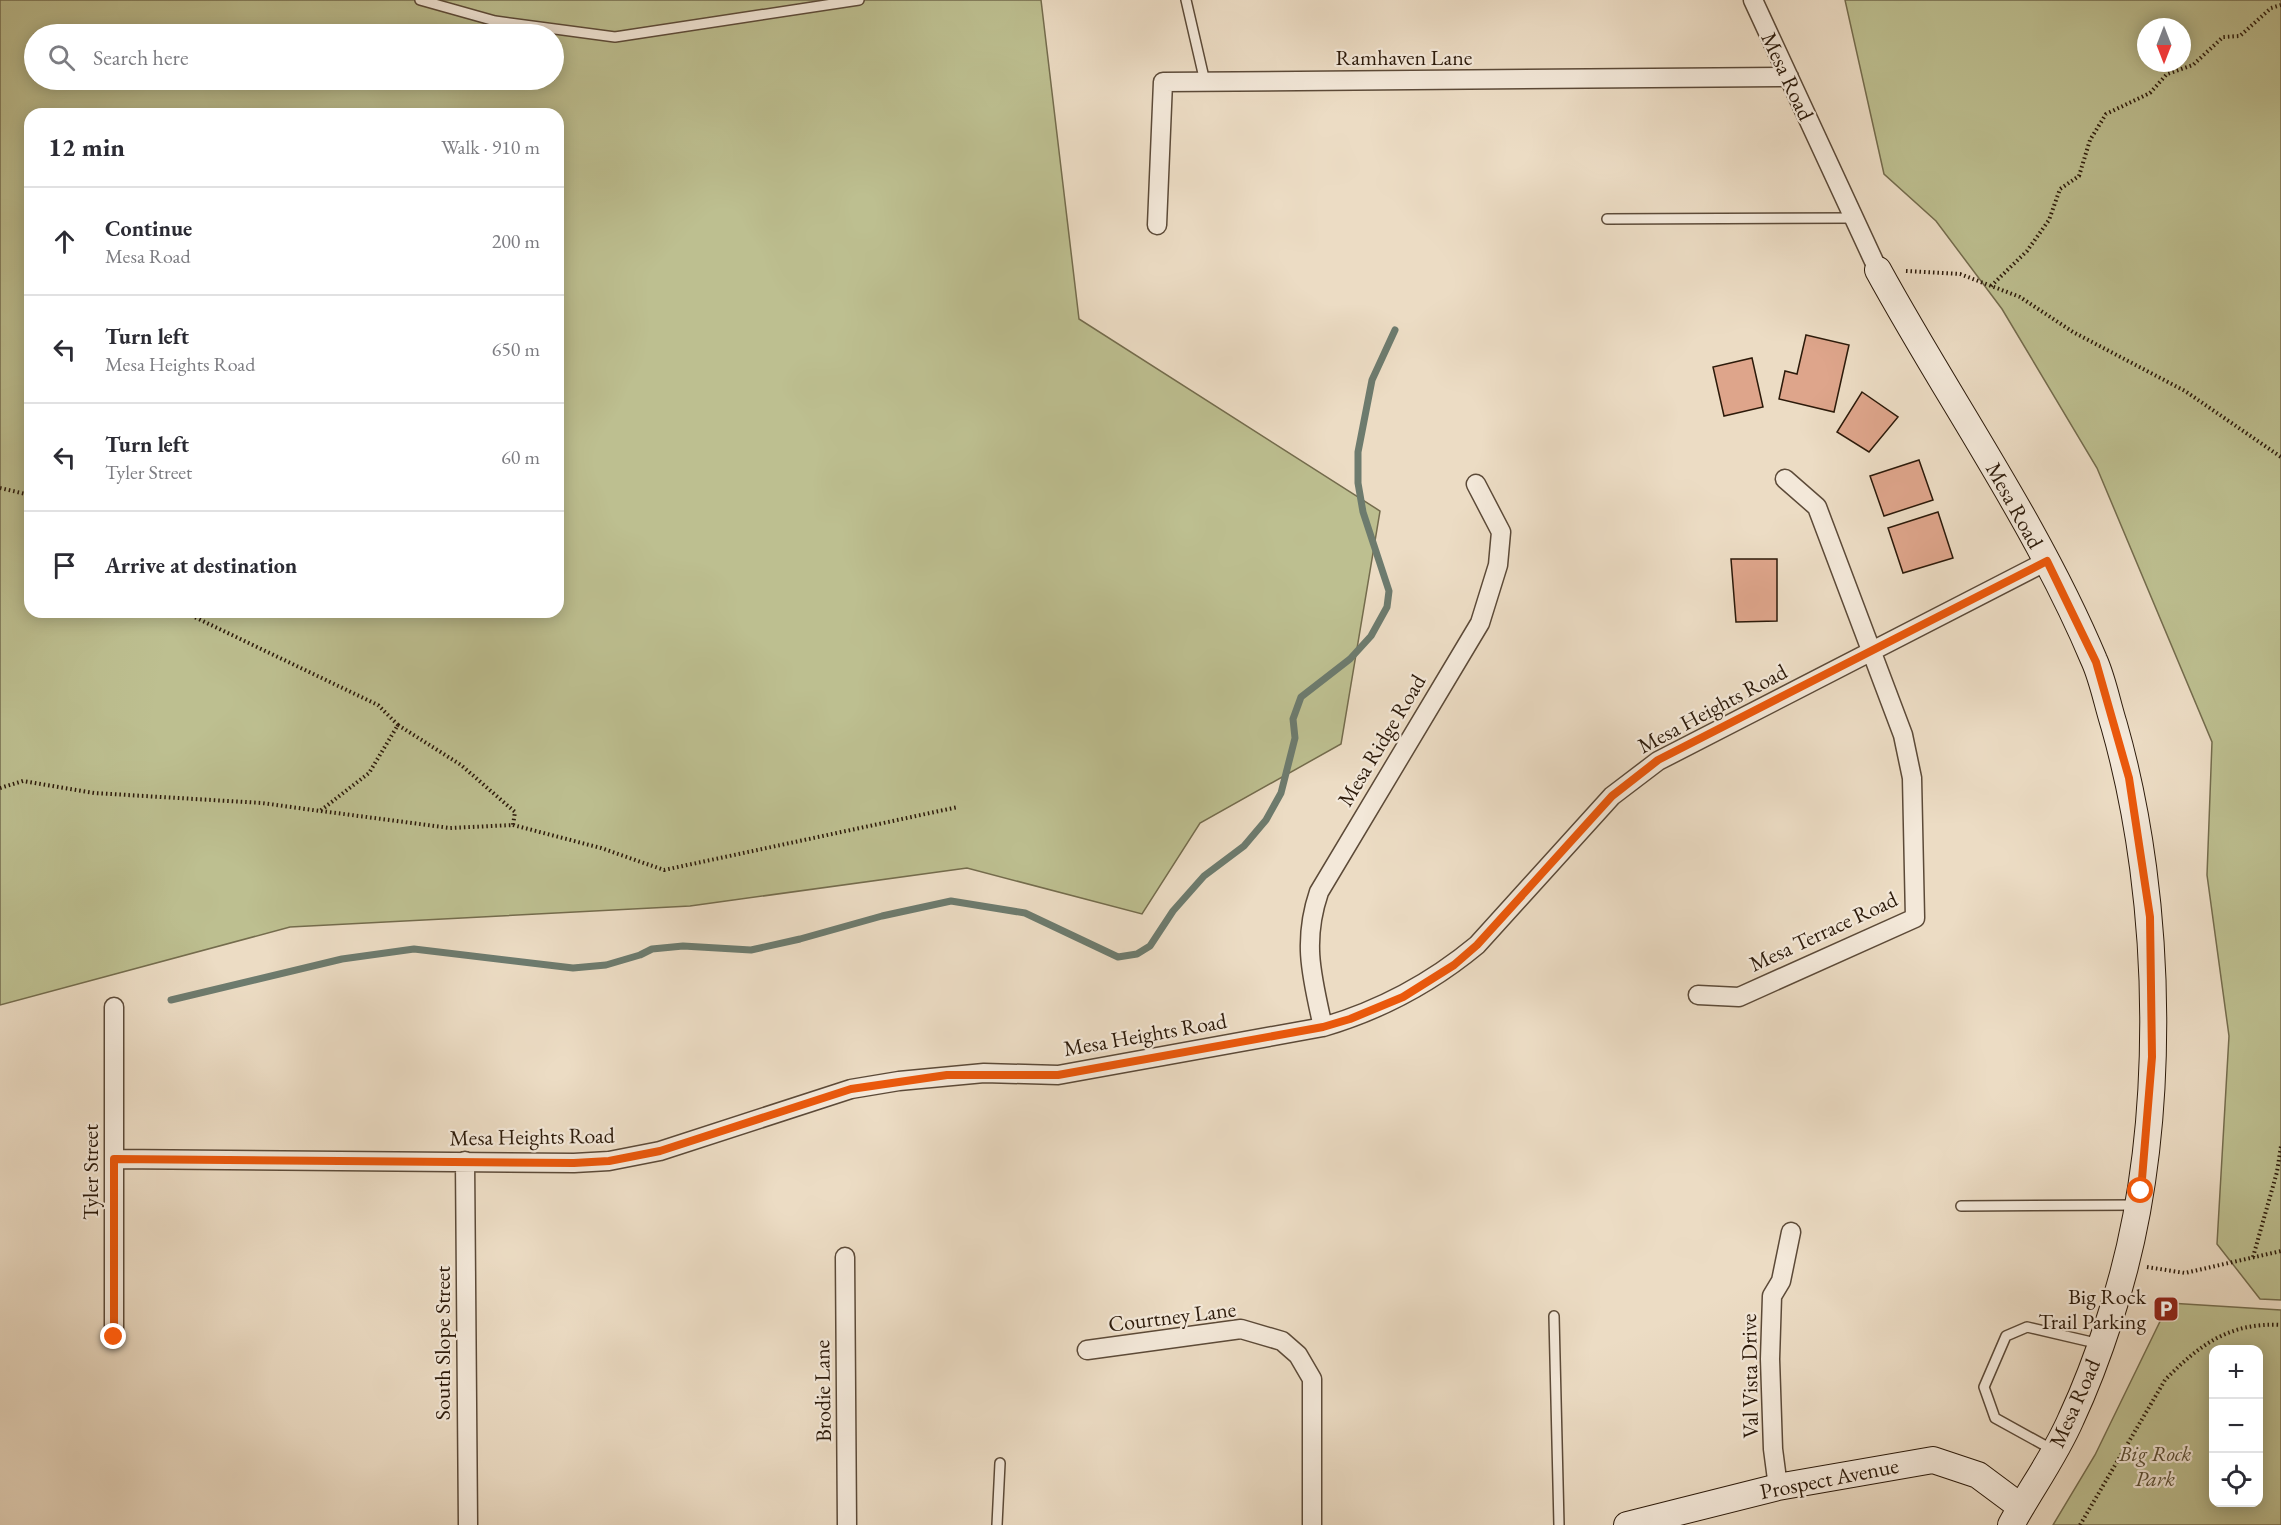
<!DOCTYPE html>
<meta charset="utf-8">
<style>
:root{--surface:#fff;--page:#f2f2f3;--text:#2b2b33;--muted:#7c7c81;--line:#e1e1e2}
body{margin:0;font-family:"EB Garamond",serif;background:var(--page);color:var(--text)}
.controls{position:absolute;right:18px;bottom:18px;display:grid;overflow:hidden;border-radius:12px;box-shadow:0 3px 15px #0003}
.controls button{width:54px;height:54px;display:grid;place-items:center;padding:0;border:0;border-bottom:2px solid var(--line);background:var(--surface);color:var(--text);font:30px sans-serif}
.compass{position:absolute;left:2137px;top:18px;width:54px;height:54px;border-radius:50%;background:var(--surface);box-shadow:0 3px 15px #0003;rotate:180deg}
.stop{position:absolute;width:18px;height:18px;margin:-14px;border:4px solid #ea580c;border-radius:50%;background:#fff}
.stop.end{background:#ea580c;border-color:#fff;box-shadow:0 2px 6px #0008}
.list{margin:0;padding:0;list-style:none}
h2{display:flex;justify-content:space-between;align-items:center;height:78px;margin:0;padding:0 24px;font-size:26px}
h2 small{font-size:20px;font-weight:400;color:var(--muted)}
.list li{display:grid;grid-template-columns:39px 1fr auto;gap:18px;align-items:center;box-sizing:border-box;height:108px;padding:0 24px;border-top:2px solid var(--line)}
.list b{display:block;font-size:22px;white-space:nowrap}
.list p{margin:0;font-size:20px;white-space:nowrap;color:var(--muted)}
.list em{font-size:20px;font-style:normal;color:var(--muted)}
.icon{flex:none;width:33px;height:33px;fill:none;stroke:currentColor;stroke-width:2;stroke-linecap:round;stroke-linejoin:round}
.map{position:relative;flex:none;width:2281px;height:1525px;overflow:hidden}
.search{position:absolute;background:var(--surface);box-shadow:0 3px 15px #0003;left:24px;top:24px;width:540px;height:66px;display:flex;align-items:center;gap:15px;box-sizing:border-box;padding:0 21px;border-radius:33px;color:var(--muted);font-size:22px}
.panel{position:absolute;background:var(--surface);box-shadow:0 3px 15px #0003;left:24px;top:108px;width:540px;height:510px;border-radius:18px}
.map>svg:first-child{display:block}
</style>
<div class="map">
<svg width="2281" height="1525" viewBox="0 0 2281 1525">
<rect width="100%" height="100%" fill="#ecdcc4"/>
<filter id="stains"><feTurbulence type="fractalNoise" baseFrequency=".00333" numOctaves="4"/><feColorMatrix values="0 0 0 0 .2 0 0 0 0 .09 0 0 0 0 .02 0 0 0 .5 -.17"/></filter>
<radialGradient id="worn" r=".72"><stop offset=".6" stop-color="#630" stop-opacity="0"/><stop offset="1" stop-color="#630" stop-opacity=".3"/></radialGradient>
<!-- green -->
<path fill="#bdbf90" stroke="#746c4d" stroke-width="1.5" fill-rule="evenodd" d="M0,0H1041L1079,319L1380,511L1341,744L1200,823L1142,914L967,868L690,906L290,927L0,1005ZM34,34H554V80H34ZM30,114H558V612H30Z
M1845,0H2281V1300L2260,1299L2217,1244L2229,1036L2207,875L2212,742L2097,468L2002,309L1936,221L1884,174ZM2146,27H2182V63H2146Z
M2169,1303L2281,1310V1525H2053L2095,1455ZM2214,1350H2258V1502H2214Z"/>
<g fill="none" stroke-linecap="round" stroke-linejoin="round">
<!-- stream -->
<path stroke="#6d7b6e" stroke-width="7" d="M171,1000L342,959L414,949L573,968L606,965L640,955L652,949L683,946L751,950L800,939L882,916L951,901L1025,913L1118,957L1137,954L1150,946L1173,911L1204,876L1244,846L1266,820L1281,793L1295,738L1293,719L1301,697L1350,659L1371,636L1387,607L1389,591L1363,512L1358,483V452L1372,380L1395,330"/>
</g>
<!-- building -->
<path fill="#dea58b" stroke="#2c1a0a" stroke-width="1.5" d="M1806,335L1849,345L1834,412L1779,399L1785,371L1797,374Z
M1752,358L1763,407L1724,416L1713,367Z
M1862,392L1898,417L1869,452L1837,432Z
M1919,460L1933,500L1884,516L1870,476Z
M1938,512L1953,558L1903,573L1888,528Z
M1731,559H1777V621L1736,622Z"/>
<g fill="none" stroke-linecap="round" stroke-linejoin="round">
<!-- lane casing -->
<g stroke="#5c4a38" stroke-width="12">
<path id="lane" d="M420,0L495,21L615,37L859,0
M1186,0L1205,82
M1607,219L1853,218
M1961,1206L2136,1205
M1554,1316L1559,1525
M2053,1450L1995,1418L1984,1387L2006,1336L2027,1327L2100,1344
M997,1525L1000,1463"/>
</g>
<!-- street casing -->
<g stroke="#5c4a38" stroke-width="21">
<path id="street" d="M1753,0L1878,270
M1157,225L1163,82L1789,77
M1698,995L1739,997L1915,918L1912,778L1903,735L1817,507L1785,479
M114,1007V1337
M1323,1027C1312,977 1302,942 1319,892L1480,623L1498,565L1501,532L1476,484
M114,1159L574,1163L609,1161L660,1151L851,1089L899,1081L984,1073L1058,1075L1323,1027C1381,1010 1430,984 1477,945L1612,796L1658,761L2047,561
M465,1161L468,1525
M845,1257L847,1525
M1087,1350L1241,1329L1282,1341L1298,1355L1312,1379V1525
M1778,1487L1773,1449L1770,1359L1772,1296L1781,1281L1791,1232"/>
</g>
<!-- secondary casing -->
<g stroke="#2c1a0a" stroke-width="28">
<path id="secondary" d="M1878,270C1949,400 2036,522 2094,660C2103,680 2107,703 2114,725C2165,904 2169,1140 2110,1318C2099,1352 2086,1387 2071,1419C2055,1456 2030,1490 2011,1525
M1627,1525L1778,1487L1933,1460L1978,1475L2021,1507"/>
</g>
<!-- path -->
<path stroke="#2c1a0a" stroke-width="4" stroke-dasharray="1.5 3" stroke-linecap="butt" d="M1906,271L1960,274L2020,297L2073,332L2185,391L2281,457
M1991,286L2027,251L2049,220L2060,189L2079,176L2090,140L2106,114L2150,93L2167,74L2193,65L2223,37L2240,36L2271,8L2281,5
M0,488L30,495
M0,788L23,781L94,793L262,803L320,811L369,773L398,725L378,705L184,612
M321,811L450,828L513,825L515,812L461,765L398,725
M513,825L601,848L664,870L958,807
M2253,1257L2277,1172L2281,1146
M2147,1267L2185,1273L2281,1251
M2080,1525L2165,1380C2199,1345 2230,1322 2281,1325"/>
<!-- lane -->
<use href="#lane" stroke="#f3e8d9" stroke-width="9"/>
<!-- street -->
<use href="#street" stroke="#f3e8d9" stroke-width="18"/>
<!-- secondary -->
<use href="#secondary" stroke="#f3e8d9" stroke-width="26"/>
</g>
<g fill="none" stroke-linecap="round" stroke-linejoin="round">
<!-- route -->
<path stroke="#ea580c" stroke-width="8" d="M114,1337V1159L574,1163L609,1161L660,1151L851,1089L947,1075H1058L1323,1027L1350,1019L1403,997L1454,965L1477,945L1612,796L1658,760L2047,561L2096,662L2129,778L2150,917L2152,1057L2141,1191"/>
</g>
<!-- icons -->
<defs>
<g id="parking-square" transform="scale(1.35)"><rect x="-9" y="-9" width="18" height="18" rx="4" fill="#8f2418" stroke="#f3e8d9"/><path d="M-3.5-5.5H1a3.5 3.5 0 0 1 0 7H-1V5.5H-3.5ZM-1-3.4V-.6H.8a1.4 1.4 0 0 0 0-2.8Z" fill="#fff"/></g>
</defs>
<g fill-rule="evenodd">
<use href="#parking-square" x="2166" y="1309"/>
</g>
<g text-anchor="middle" stroke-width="4.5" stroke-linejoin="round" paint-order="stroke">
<!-- street labels -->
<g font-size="22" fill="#2c1a0a" stroke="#f3e8d9">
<text x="1404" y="65">Ramhaven Lane</text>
<text transform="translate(1788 76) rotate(65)" y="8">Mesa Road</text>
<text transform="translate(2015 505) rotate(61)" y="8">Mesa Road</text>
<text transform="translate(1712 708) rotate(-28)" y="8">Mesa Heights Road</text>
<text transform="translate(1381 740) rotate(-59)" y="8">Mesa Ridge Road</text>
<text transform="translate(1823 931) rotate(-25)" y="8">Mesa Terrace Road</text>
<text transform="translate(1145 1034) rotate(-10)" y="8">Mesa Heights Road</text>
<text transform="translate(532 1136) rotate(-1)" y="8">Mesa Heights Road</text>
<text transform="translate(90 1172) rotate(-90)" y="8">Tyler Street</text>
<text transform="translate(1172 1316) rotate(-7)" y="8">Courtney Lane</text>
<text transform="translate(442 1343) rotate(-90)" y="8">South Slope Street</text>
<text transform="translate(1749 1376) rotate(-91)" y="8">Val Vista Drive</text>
<text transform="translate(822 1391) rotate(-91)" y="8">Brodie Lane</text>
<text transform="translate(2074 1403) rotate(-66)" y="8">Mesa Road</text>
<text transform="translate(1829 1478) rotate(-11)" y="8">Prospect Avenue</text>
</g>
<!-- poi labels -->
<g font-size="22" fill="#2c1a0a" stroke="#f3e8d9" text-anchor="end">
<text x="2146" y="1304">Big Rock<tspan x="2146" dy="25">Trail Parking</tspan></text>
</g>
<!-- park labels -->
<g font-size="22" font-style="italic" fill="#584c32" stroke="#f3e8d9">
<text x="2155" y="1461">Big Rock<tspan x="2155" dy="25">Park</tspan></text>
</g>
</g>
<rect width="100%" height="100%" filter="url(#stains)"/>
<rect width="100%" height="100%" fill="url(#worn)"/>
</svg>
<div class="controls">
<button>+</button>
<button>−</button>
<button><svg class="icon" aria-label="locate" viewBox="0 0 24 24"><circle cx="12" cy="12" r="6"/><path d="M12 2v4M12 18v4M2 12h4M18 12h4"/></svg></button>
</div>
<svg class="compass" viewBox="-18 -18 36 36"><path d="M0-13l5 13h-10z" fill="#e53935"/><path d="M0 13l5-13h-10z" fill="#7c7c81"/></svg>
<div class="stop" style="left:2141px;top:1191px"></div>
<div class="stop end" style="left:114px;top:1337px"></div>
<div class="search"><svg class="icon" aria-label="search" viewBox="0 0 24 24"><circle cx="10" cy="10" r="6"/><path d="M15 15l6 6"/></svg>Search here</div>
<section class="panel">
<h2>12 min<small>Walk · 910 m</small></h2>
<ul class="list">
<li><svg class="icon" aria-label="ahead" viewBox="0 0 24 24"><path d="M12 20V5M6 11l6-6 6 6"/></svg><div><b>Continue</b><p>Mesa Road</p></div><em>200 m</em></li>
<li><svg class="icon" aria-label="left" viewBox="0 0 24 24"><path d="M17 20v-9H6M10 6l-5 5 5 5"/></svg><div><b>Turn left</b><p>Mesa Heights Road</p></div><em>650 m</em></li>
<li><svg class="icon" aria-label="left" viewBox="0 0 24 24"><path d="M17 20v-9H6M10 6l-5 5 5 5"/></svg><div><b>Turn left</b><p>Tyler Street</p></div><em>60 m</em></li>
<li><svg class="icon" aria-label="arrive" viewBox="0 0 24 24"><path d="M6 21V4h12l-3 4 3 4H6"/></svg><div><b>Arrive at destination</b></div></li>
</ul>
</section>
</div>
